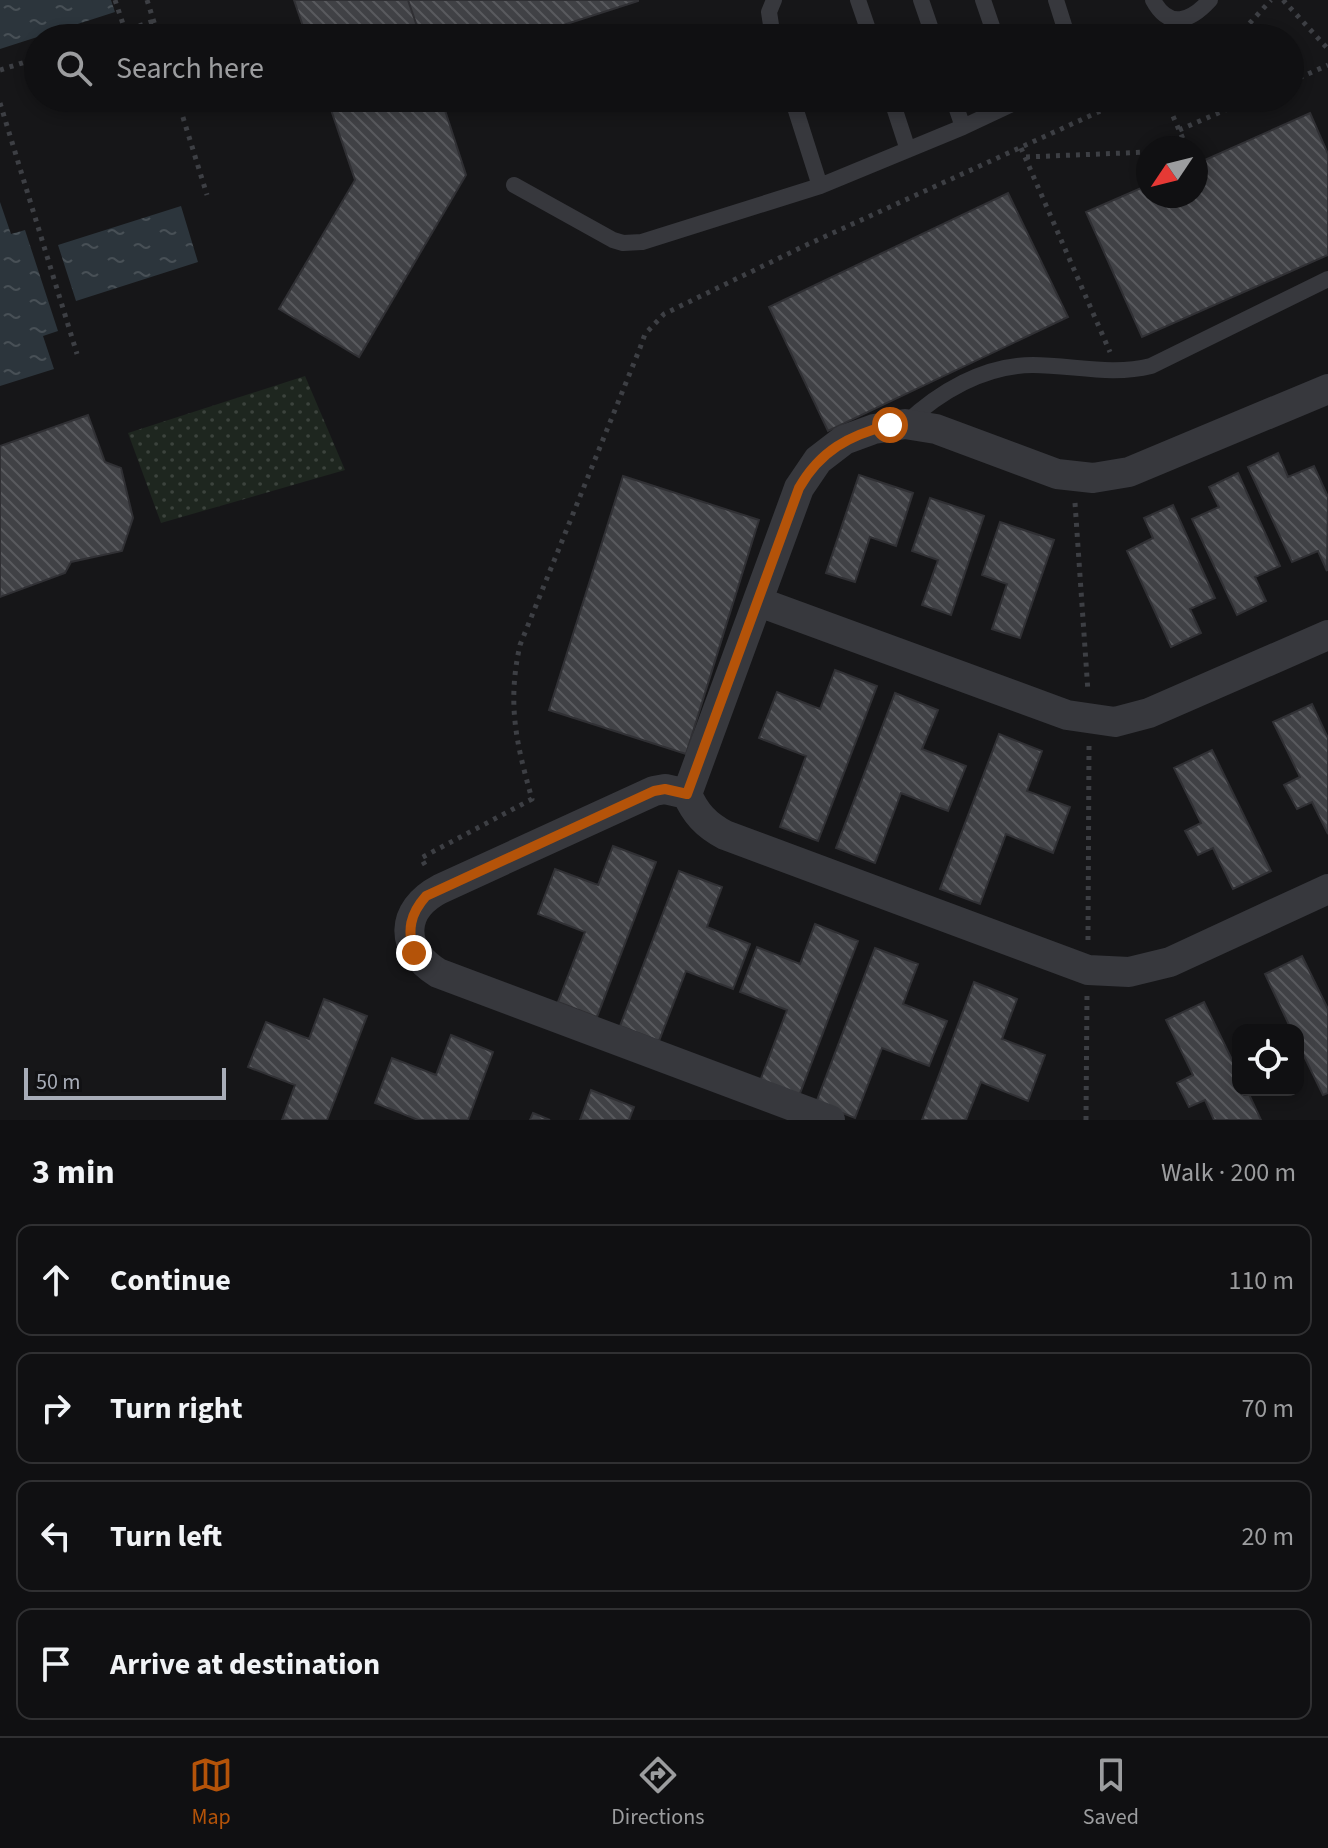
<!DOCTYPE html>
<meta charset="utf-8">
<style>
:root{--surface:#101012;--page:#19191b;--text:#f1f3f6;--muted:#9c9d9f;--line:#303032;--accent:#b45309}
body{margin:0;font-family:"Source Sans 3",sans-serif;background:var(--page);color:var(--text)}
.controls{position:absolute;right:24px;bottom:24px;display:grid;overflow:hidden;border-radius:16px;box-shadow:0 4px 12px #0003}
.controls button{width:72px;height:72px;display:grid;place-items:center;padding:0;border:0;border-bottom:2px solid var(--line);background:var(--surface);color:var(--text);font:40px sans-serif}
.compass{position:absolute;left:1136px;top:136px;width:72px;height:72px;border-radius:50%;background:var(--surface);box-shadow:0 4px 12px #0003;rotate:235deg}
.scale{position:absolute;left:24px;bottom:20px;width:202px;box-sizing:border-box;padding-left:8px;border:4px solid #a8adb8;border-top:0;font-size:22px;line-height:28px;white-space:nowrap;color:#a8adb8;-webkit-text-stroke:6px #111113;paint-order:stroke}
.stop{position:absolute;width:24px;height:24px;margin:-18px;border:6px solid #b45309;border-radius:50%;background:#fff}
.stop.end{background:#b45309;border-color:#fff;box-shadow:0 2px 8px #0008}
.list{margin:0;padding:0;list-style:none}
h2{display:flex;justify-content:space-between;align-items:center;height:104px;margin:0;padding:0 32px;font-size:34px}
h2 small{font-size:26px;font-weight:400;color:var(--muted)}
.list li{display:grid;grid-template-columns:52px 1fr auto;gap:24px;align-items:center;box-sizing:border-box;height:112px;margin:0 16px 16px;padding:0 16px;border:2px solid var(--line);border-radius:16px}
.list b{display:block;font-size:30px;white-space:nowrap}
.list em{font-size:26px;font-style:normal;color:var(--muted)}
.icon{flex:none;width:44px;height:44px;fill:none;stroke:currentColor;stroke-width:2;stroke-linecap:round;stroke-linejoin:round}
.map{position:relative;flex:none;width:1328px;height:1120px;overflow:hidden}
.search{position:absolute;background:var(--surface);box-shadow:0 4px 12px #0003;left:24px;right:24px;top:24px;height:88px;display:flex;align-items:center;gap:20px;box-sizing:border-box;padding:0 28px;border-radius:44px;color:var(--muted);font-size:30px}
.sheet{height:616px;background:var(--surface)}
nav{display:flex;justify-content:space-around;align-items:center;box-sizing:border-box;height:112px;border-top:2px solid var(--line);background:var(--surface);font-size:22px;color:var(--muted)}
nav a{display:grid;justify-items:center;gap:4px}
nav .on{color:var(--accent)}
.map>svg:first-child{display:block}
</style>
<div class="map">
<svg width="1328" height="1120" viewBox="0 0 1328 1120">
<defs>
<pattern id="park-dots" width="8" height="8" patternUnits="userSpaceOnUse" patternTransform="scale(2)"><rect width="8" height="8" fill="#1e261f"/><path d="M2 2h.1M6 6h.1" fill="none" stroke="#3c433d" stroke-width="1.8" stroke-linecap="round"/></pattern>
<pattern id="water-ripples" width="26" height="14" patternUnits="userSpaceOnUse" patternTransform="scale(2)"><rect width="26" height="14" fill="#2c353c"/><path d="M2 4q2-2 4 0t4 0M15 11q2-2 4 0t4 0" fill="none" stroke="#485056"/></pattern>
<pattern id="building-back-hatch" width="6" height="6" patternUnits="userSpaceOnUse" patternTransform="scale(2)"><rect width="6" height="6" fill="#404145"/><path d="M-1 5l2 2M0 0l6 6M5-1l2 2" fill="none" stroke="#595a5e"/></pattern>
</defs>
<rect width="100%" height="100%" fill="#161618"/>
<!-- park -->
<path fill="url(#park-dots)" d="M305,376L345,470L161,523L128,433Z"/>
<!-- water -->
<path fill="url(#water-ripples)" d="M0,0H111L115,12L0,49Z
M0,202L11,234L25,230L58,331L43,336L54,369L0,386Z
M181,206L198,262L76,301L58,245Z"/>
<!-- building -->
<path fill="url(#building-back-hatch)" stroke="#303034" stroke-width="2" d="M294,0H408L421,38H307Z
M408,0H638V1L523,38H421Z
M327,98H441L466,175L359,357L279,309L355,180Z
M1310,113L1328,154V255L1142,337L1086,212L1148,185V196H1196V164Z
M1008,193L1068,317L828,431L769,307Z
M88,415L105,462L121,468L133,518L122,551L71,562L65,573L0,597V446Z
M1278,453L1288,477L1314,466L1328,497L1327,571L1318,551L1292,562L1248,467Z
M1238,473L1280,566L1255,577L1266,601L1237,615L1192,519L1219,507L1209,487Z
M859,475L913,493L896,546L870,537L855,582L826,573Z
M623,476L759,520L686,754L549,710Z
M930,498L984,516L951,615L922,605L938,560L912,551Z
M1173,505L1215,598L1190,609L1201,633L1171,647L1127,551L1153,538L1144,518Z
M1000,522L1054,540L1020,638L992,629L1007,584L982,575Z
M835,670L877,686L818,841L780,827L806,756L759,738L777,692L820,709Z
M895,693L938,710L922,749L966,766L948,811L901,793L875,863L836,848Z
M1312,704L1328,738V834L1312,802L1297,809L1284,785L1300,777L1273,722Z
M999,734L1042,751L1027,791L1070,807L1053,853L1006,834L980,904L940,889Z
M1212,750L1271,871L1233,889L1213,848L1198,855L1185,831L1201,823L1174,768Z
M613,846L656,862L597,1017L558,1002L585,932L538,914L555,869L598,885Z
M679,871L722,887L707,927L750,944L733,989L686,971L659,1041L620,1026Z
M815,924L858,941L799,1096L760,1081L787,1010L740,992L757,947L800,964Z
M875,948L918,964L903,1004L947,1021L929,1066L882,1048L855,1118L816,1103Z
M1302,956L1328,1009V1093L1323,1095L1303,1054L1298,1056V1030H1289L1291,1029L1265,974Z
M974,982L1017,999L1002,1039L1045,1055L1028,1101L981,1082L966,1120H922Z
M324,999L367,1016L327,1120H282L295,1085L248,1067L266,1022L309,1039Z
M1204,1002L1238,1072V1090H1247L1261,1120H1214L1205,1100L1189,1107L1177,1083L1193,1075L1166,1020Z
M451,1035L493,1052L468,1120H418L375,1103L392,1058L436,1075Z
M591,1090L634,1107L629,1120H580Z
M533,1113L550,1120H530Z"/>
<g fill="none" stroke-linecap="round" stroke-linejoin="round">
<!-- path -->
<path stroke="#3d3f44" stroke-width="5" stroke-dasharray="4 6" stroke-linecap="butt" d="M115,0L125,30
M147,0L159,38
M1283,0L1328,49
M101,38L154,21
M1236,38L1271,0
M0,70L38,58
M1290,82L1328,65
M177,98L207,195
M1165,98L1187,148
M0,103L77,354
M1179,130L1253,98
M1021,148L1110,352
M1026,157L1148,152
M1075,503L1088,692
M425,865L421,858L532,799C516,743 507,703 520,645L640,348L645,334L664,314L802,247L1129,98
M1088,940L1089,746
M1086,1120L1087,994"/>
<!-- lane -->
<path stroke="#37383d" stroke-width="16" d="M858,0L871,38
M921,0L934,38
M983,0L996,38
M1056,0L1068,38
M1153,0C1169,30 1191,21 1210,0
M773,38L769,12L774,0
M792,98L820,186
M891,98L908,150
M953,98L963,127
M514,185L613,240L623,243L642,242L820,186L963,127L1025,98
M905,424C939,392 984,365 1033,365C1073,365 1111,376 1151,366L1328,279"/>
<!-- street -->
<path stroke="#37383d" stroke-width="30" d="M759,602L1067,715L1115,722L1149,713L1328,635
M687,794L799,488L818,460L844,440L874,429L905,424L936,429L1057,474L1093,478L1129,472L1328,389
M830,1120L438,973C399,949 400,910 440,889L654,791L665,789L687,794C695,813 706,825 725,835L1088,970L1129,972L1170,962L1328,889"/>
</g>
<g fill="none" stroke-linecap="round" stroke-linejoin="round">
<!-- route -->
<path stroke="#b45309" stroke-width="10" d="M414,953C407,930 410,914 426,896L654,791L665,789L687,794L799,488C820,451 849,435 890,425"/>
</g>
</svg>
<div class="controls">
<button><svg class="icon" aria-label="locate" viewBox="0 0 24 24"><circle cx="12" cy="12" r="6"/><path d="M12 2v4M12 18v4M2 12h4M18 12h4"/></svg></button>
</div>
<svg class="compass" viewBox="-18 -18 36 36"><path d="M0-13l5 13h-10z" fill="#e53935"/><path d="M0 13l5-13h-10z" fill="#9c9d9f"/></svg>
<div class="scale">50 m</div>
<div class="stop" style="left:890px;top:425px"></div>
<div class="stop end" style="left:414px;top:953px"></div>
<div class="search"><svg class="icon" aria-label="search" viewBox="0 0 24 24"><circle cx="10" cy="10" r="6"/><path d="M15 15l6 6"/></svg>Search here</div>
</div>
<section class="sheet">
<h2>3 min<small>Walk · 200 m</small></h2>
<ul class="list">
<li><svg class="icon" aria-label="ahead" viewBox="0 0 24 24"><path d="M12 20V5M6 11l6-6 6 6"/></svg><div><b>Continue</b></div><em>110 m</em></li>
<li><svg class="icon" aria-label="right" viewBox="0 0 24 24"><path d="M7 20v-9h11M14 6l5 5-5 5"/></svg><div><b>Turn right</b></div><em>70 m</em></li>
<li><svg class="icon" aria-label="left" viewBox="0 0 24 24"><path d="M17 20v-9H6M10 6l-5 5 5 5"/></svg><div><b>Turn left</b></div><em>20 m</em></li>
<li><svg class="icon" aria-label="arrive" viewBox="0 0 24 24"><path d="M6 21V4h12l-3 4 3 4H6"/></svg><div><b>Arrive at destination</b></div></li>
</ul>
</section>
<nav>
<a class="on"><svg class="icon" aria-label="map" viewBox="0 0 24 24"><path d="M3 6l6-2 6 2 6-2v14l-6 2-6-2-6 2zM9 4v14M15 6v14"/></svg>Map</a>
<a><svg class="icon" aria-label="directions" viewBox="0 0 24 24"><path d="M12 3l9 9-9 9-9-9zM9 14v-3h6M13 9l2 2-2 2"/></svg>Directions</a>
<a><svg class="icon" aria-label="saved" viewBox="0 0 24 24"><path d="M7 4h10v16l-5-4-5 4z"/></svg>Saved</a>
</nav>
